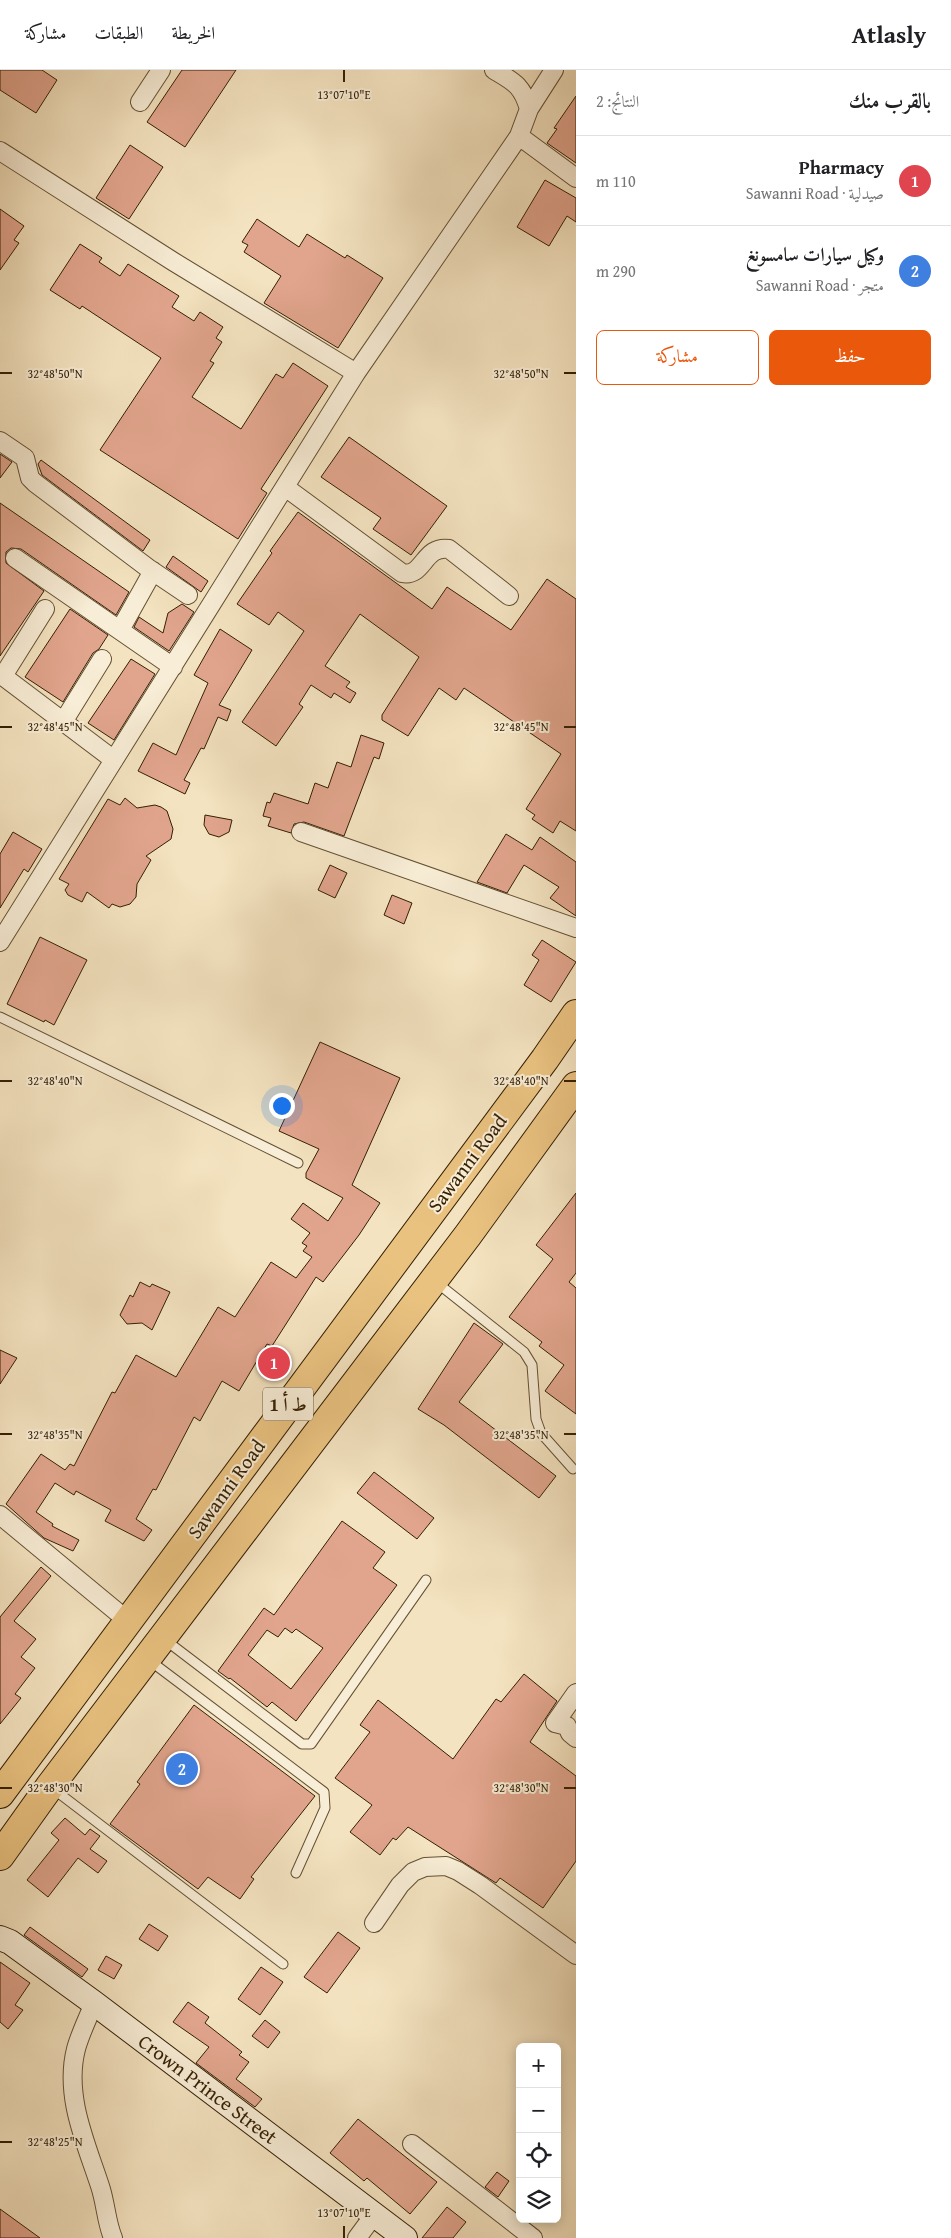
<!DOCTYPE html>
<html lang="ar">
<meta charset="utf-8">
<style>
:root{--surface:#fff;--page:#f2f2f2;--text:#202124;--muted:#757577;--line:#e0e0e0;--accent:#ea580c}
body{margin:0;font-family:"Gentium Book Plus",Amiri,serif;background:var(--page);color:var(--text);direction:rtl}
.controls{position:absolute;right:15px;bottom:15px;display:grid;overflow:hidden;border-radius:8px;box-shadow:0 2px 12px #0003}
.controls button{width:45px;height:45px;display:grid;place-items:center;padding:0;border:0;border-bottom:1px solid var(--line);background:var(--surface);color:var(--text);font:25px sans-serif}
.you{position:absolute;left:281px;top:1035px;width:18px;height:18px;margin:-12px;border:4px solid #fff;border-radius:50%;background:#1a73e8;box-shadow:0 0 0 8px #1a73e833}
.badge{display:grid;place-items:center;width:32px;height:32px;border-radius:50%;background:var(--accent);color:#fff;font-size:16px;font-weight:700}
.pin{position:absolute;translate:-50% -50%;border:2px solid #fff;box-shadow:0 1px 5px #0006}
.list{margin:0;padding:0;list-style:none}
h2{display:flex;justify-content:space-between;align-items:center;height:65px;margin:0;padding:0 20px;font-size:21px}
h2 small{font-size:16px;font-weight:400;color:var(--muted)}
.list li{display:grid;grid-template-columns:32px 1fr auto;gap:15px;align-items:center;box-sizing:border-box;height:90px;padding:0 20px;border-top:1px solid var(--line)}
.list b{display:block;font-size:19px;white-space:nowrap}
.list p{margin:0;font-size:16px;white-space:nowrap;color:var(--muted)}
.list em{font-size:16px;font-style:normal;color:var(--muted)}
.actions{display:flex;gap:10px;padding:15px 20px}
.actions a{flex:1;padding:11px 0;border:1px solid var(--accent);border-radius:8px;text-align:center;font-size:18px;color:var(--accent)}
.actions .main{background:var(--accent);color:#fff}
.icon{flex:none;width:28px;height:28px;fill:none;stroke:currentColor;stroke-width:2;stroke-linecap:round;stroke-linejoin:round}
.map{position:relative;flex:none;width:576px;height:2168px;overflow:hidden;direction:ltr}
header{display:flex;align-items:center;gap:30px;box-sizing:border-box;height:70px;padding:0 25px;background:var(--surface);border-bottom:1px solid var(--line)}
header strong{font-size:24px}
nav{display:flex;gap:28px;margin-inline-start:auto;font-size:18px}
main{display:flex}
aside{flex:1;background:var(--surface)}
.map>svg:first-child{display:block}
</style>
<header>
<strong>Atlasly</strong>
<nav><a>الخريطة</a><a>الطبقات</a><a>مشاركة</a></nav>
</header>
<main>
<aside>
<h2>بالقرب منك<small>النتائج: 2</small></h2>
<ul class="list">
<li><span class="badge" style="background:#e0444e">1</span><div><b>Pharmacy</b><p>صيدلية · Sawanni Road</p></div><em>110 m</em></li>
<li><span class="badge" style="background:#3f7fe0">2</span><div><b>وكيل سيارات سامسونغ</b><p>متجر · Sawanni Road</p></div><em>290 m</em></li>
</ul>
<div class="actions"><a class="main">حفظ</a><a>مشاركة</a></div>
</aside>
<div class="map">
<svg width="576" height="2168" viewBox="0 0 576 2168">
<rect width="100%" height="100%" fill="#f4e3c0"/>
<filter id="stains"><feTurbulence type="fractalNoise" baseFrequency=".004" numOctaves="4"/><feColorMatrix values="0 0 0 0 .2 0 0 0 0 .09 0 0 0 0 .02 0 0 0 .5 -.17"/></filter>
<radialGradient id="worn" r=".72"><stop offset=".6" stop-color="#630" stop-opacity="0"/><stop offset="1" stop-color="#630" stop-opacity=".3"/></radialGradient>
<!-- building -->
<path fill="#e1a58d" stroke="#341f03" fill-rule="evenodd" d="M0,0H42L57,10L36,43L0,20Z
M182,0H236L185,77L147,52Z
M576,26V93L547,73L557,59L554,58Z
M130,75L163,97L129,149L96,128Z
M545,110L576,128V152L567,146L549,176L517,157Z
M0,139L24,156L14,170L19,173L0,200Z
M257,149L299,177L307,164L345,188L347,185L383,208L338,278L264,233L281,206L244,182L248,175L242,172Z
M80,174L102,188L99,192L120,206L128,194L179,226L172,237L194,251L200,242L223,257L216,268L222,272L210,291L214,293L192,327L241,359L276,304L283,308L293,293L328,316L261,419L267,423L238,469L100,380L161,288L82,236L80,239L50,220Z
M349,367L447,436L411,485L373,459L381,448L321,407Z
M0,384L12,392L0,408Z
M41,390L150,470L143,481L42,405L38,394Z
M0,433L129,522L116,545L21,479L11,478L6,482V493L44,521L0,586Z
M298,442L432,539L447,517L511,560L547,509L576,529V761L560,751L553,763L532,749L535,745L526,739L561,684L464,618L456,630L439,618L408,666L382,650V645L419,587L360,544L325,596L350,612L346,617L356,623L350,633L334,623L331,628L311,615L299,634L303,637L276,676L242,652L304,561L278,542L269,555L237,534L272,483L270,481Z
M173,486L208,511L201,522L166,497Z
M182,534L194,542L169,581L134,557L139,547L163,563L168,543Z
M70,539L108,565L99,579L93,583L63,632L25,607Z
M220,559L252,580L219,635L231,640L227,651L218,647L204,679L201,678L184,710L190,713L185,724L138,701L153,673L176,685L208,613L194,605Z
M131,589L155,604L114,670L88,653Z
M361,665L384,673L379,689L374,687L344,766L304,752L294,754L291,763L268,756L271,748L263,746L267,732L270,733L274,723L308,734L315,713L328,718L337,692L351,697Z
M125,728L137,738L155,735L161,737L167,741L173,759L171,769L146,786L151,790L137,814L136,827L130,834L120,837L112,834L109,838L87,822L82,832L68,825L65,820L69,814L59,809L108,729L120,735Z
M205,745L232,750L229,762L219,767L209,764L204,755Z
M13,762L42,779L28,802L24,799L0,838V784Z
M506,764L532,780L540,767L576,792V846L550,828L559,817L524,795L507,823L477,812Z
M330,795L347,803L335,828L318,820Z
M392,825L412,833L404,854L384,845Z
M40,867L87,890L54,955L45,950L44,952L7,934Z
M542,870L576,892L551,932L524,915L539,890L532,885Z
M320,972L400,1008L352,1115L380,1133L359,1165L323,1212L316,1207L272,1276L267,1274L239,1321L222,1311L200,1351L194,1347L156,1420L153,1419L136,1449L152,1460L144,1471L105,1451L111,1440L76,1421L74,1425L55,1413L36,1442L53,1454L52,1456L79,1470L73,1481L44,1468L6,1434L41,1384L65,1400L70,1394L74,1396L112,1322L115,1323L136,1285L176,1307L218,1237L235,1247L271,1192L296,1208L312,1187L303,1181L307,1176L302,1173L310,1163L291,1149L303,1133L328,1151L343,1128L306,1108V1103L319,1079L279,1061Z
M576,1123V1203L569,1212L576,1218V1344L545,1321L564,1295L539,1276L542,1272L509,1247L553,1189L536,1175Z
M140,1212L150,1217L152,1214L170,1222L152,1260L142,1253L127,1254L120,1245L130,1225L133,1227Z
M474,1253L503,1274L459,1332L556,1406L539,1428L444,1355L418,1339Z
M0,1280L17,1288L0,1314Z
M374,1402L434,1448L417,1469L357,1423Z
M342,1451L385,1482L373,1498L397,1515L296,1651L272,1632L267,1637L230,1608L229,1609L218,1601L264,1538L274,1545ZM285,1558L292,1563L296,1559L323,1578L291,1619L248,1585L267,1560L278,1567Z
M41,1497L51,1506L14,1551L36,1569L21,1587L35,1598L15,1624L21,1628L0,1654V1547Z
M524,1604L557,1631L530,1672L576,1706V1791L543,1838L500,1808L496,1813L408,1757L396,1770L393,1768L380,1785L350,1762L372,1735L335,1708L370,1662L360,1655L378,1630L453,1689L496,1629L501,1632Z
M194,1635L315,1726L251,1807L254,1809L240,1829L208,1807L198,1819L110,1754L140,1714L137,1712Z
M65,1748L85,1765L90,1759L100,1766L90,1779L107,1791L98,1803L78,1788L48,1827L27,1810L59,1770L51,1763Z
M149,1854L168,1866L158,1881L139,1869Z
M30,1857L88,1899L82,1907L24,1865Z
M338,1862L360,1878L327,1923L304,1907Z
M106,1886L122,1895L114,1909L98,1900Z
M0,1892L30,1913L15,1935L23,1940L8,1959L0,1952Z
M261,1897L283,1912L260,1945L238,1929Z
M188,1932L209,1947L205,1953L242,1982L239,1985L249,1992L236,2009L262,2029L255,2037L196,1993L209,1977L173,1952Z
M265,1950L280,1962L268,1978L252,1966Z
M358,2049L437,2112L410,2144L367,2108L364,2111L330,2083Z
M497,2102L509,2111L498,2127L485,2117Z
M447,2137L466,2152L453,2168H422Z
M0,2139L40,2168H0Z"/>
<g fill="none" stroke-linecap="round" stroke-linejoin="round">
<!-- service casing -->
<g stroke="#645032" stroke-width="11">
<path id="service" d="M0,947L298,1093
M436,1212L524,1282L532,1295L536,1349L541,1363L573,1399
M164,1569L302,1674H311L426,1510
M149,1590L324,1722L325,1738L296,1803
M52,1718L283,1894"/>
</g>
<!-- minor casing -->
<g stroke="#645032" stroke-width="20">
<path id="minor" d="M494,0C514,12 522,15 529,39
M140,32L161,0
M519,66L576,108
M0,81L174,192L356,303
M0,371L25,388L30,408L35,413L148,498L188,525
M285,417L402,503C424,508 423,475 449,479L509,526
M15,488L173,597
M120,560L153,501
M0,604L114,690
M3,606L45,539
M63,652L102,589
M301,762L576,858
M0,872L356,303L519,66L529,39L554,0
M0,1445L128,1551
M576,1623L555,1653L567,1656L570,1663L576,1668
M374,1853L400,1815L413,1802L425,1797L446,1796L458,1801L480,1815L576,1885
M94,1933C88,1948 80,1964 76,1979C64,2026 86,2073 100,2116C106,2134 106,2151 113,2168
M412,2074L533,2168
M357,2168L374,2145"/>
</g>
<!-- secondary casing -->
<g stroke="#341f03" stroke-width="26">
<path id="secondary" d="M0,1868L10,1872L94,1933L405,2168"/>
</g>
<!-- trunk casing -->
<g stroke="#341f03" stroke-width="30">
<path id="trunk" d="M0,1724L545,989L576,944
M0,1786L50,1716L468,1165L576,1016"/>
</g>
<!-- service -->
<use href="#service" stroke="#f8edd6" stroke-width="9"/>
<!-- minor -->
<use href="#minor" stroke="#f8edd6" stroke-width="18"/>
<!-- secondary -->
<use href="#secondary" stroke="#f8edd6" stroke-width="24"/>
<!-- trunk -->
<use href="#trunk" stroke="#eac280" stroke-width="28"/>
</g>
<!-- ticks -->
<path fill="none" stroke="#341f03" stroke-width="2" d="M344,0V12M0,303H12M564,303H576M0,657H12M564,657H576M0,1011H12M564,1011H576M0,1364H12M564,1364H576M0,1718H12M564,1718H576M0,2072H12M344,2156V2168"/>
<g text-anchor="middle" stroke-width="4" stroke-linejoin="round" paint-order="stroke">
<!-- shield labels -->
<rect fill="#f8edd6" stroke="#6f5d42" stroke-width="1" x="263" y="1317.5" width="50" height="33" rx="4"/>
<g font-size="19" font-weight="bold" fill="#341f03">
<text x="288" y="1341">ط أ 1</text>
</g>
<!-- street labels -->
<g font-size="20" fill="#341f03" stroke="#f8edd6">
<text transform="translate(467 1093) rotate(-53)" y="7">Sawanni Road</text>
<text transform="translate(226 1419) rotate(-54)" y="7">Sawanni Road</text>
<text transform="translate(208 2019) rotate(37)" y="7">Crown Prince Street</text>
</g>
</g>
<g font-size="12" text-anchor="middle" fill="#341f03" stroke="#f8edd6" stroke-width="4" stroke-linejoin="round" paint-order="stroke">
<text x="344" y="29">13°07'10"E</text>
<text x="55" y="308">32°48'50"N</text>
<text x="521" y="308">32°48'50"N</text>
<text x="55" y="661">32°48'45"N</text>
<text x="521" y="661">32°48'45"N</text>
<text x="55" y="1015">32°48'40"N</text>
<text x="521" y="1015">32°48'40"N</text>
<text x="55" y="1369">32°48'35"N</text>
<text x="521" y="1369">32°48'35"N</text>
<text x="55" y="1722">32°48'30"N</text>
<text x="521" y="1722">32°48'30"N</text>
<text x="55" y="2076">32°48'25"N</text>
<text x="344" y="2147">13°07'10"E</text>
</g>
<rect width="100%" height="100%" filter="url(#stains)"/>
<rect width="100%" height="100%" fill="url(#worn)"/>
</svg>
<div class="controls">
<button>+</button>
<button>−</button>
<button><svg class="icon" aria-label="locate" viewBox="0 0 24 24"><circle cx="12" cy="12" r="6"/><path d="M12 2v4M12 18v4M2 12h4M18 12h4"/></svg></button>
<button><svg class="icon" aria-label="layers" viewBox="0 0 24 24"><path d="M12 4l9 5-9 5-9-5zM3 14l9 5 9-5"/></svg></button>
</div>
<div class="you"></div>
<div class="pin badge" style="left:274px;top:1293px;background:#e0444e">1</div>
<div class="pin badge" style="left:182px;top:1699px;background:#3f7fe0">2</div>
</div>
</main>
